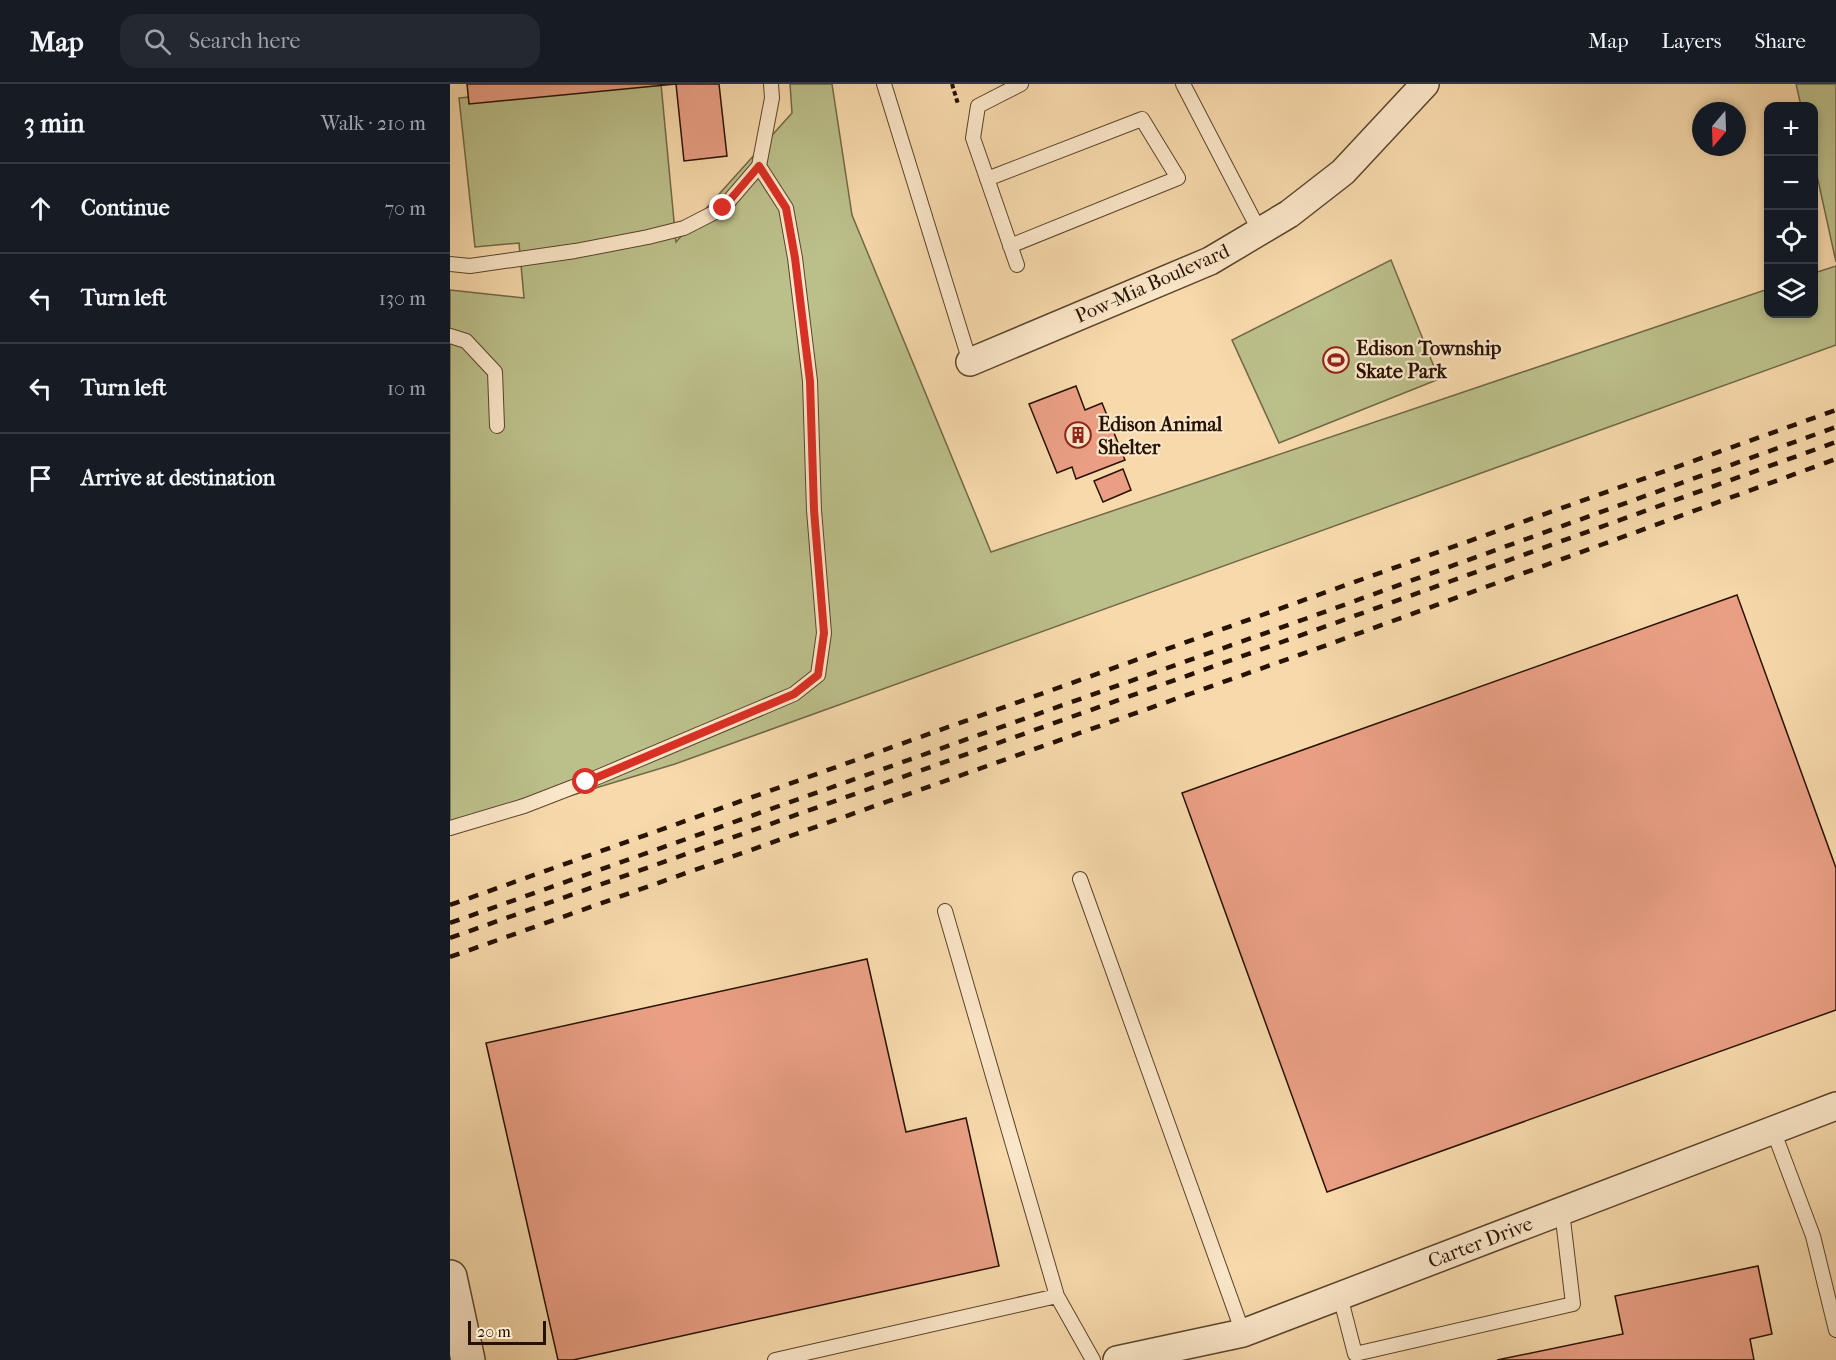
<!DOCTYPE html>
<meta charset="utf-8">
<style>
:root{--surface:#171b24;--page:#242831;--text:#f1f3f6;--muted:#9ea1a6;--line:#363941}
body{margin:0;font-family:"IM FELL French Canon",serif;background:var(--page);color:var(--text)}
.controls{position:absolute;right:18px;top:18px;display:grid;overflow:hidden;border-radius:12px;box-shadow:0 3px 9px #0003}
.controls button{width:54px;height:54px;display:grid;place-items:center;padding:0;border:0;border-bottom:2px solid var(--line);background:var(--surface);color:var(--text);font:30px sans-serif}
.compass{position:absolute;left:1242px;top:18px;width:54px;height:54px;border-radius:50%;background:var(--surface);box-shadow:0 3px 9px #0003;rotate:199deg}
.scale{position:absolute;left:18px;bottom:15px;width:78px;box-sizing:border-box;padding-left:6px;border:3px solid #271201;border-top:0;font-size:16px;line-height:21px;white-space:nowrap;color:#271201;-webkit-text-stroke:4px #fae6c8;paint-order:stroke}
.stop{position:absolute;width:18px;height:18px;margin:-14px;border:4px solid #d93025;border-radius:50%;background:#fff}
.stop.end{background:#d93025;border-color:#fff;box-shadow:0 2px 6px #0008}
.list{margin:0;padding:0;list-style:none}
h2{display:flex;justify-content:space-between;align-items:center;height:78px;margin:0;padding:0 24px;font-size:26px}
h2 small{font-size:20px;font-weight:400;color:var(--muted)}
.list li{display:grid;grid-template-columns:39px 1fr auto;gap:18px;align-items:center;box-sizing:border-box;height:90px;padding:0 24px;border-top:2px solid var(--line)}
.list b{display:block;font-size:22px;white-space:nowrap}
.list em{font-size:20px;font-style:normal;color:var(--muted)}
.icon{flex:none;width:33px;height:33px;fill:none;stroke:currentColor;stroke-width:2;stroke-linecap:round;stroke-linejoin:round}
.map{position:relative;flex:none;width:1386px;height:1276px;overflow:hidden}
header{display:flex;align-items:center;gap:36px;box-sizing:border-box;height:84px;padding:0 30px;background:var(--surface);border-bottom:2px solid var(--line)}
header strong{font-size:28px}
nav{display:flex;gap:33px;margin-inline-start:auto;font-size:21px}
.search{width:420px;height:54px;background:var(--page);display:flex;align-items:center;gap:15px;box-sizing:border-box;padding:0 21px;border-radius:18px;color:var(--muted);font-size:22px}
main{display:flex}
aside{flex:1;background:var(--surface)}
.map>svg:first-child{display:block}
</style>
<header>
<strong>Map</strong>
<div class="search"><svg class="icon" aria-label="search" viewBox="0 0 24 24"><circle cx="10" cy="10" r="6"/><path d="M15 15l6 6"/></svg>Search here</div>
<nav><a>Map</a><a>Layers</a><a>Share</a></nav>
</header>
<main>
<aside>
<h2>3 min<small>Walk · 210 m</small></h2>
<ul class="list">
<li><svg class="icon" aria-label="ahead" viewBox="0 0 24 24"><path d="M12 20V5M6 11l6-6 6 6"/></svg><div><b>Continue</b></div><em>70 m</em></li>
<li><svg class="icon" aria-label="left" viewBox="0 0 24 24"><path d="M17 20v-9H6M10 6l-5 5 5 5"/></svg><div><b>Turn left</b></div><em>130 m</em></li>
<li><svg class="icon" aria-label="left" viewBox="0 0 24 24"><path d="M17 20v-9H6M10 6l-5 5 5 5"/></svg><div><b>Turn left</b></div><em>10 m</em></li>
<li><svg class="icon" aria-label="arrive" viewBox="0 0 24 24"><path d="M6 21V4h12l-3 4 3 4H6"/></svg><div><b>Arrive at destination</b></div></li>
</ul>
</aside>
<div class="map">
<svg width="1386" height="1276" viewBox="0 0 1386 1276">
<rect width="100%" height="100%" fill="#f7d9ab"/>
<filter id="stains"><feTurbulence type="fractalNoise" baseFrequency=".00333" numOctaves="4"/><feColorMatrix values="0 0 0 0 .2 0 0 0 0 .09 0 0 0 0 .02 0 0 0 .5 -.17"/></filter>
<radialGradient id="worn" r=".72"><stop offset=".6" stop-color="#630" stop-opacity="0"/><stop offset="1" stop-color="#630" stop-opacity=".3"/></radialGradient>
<!-- green -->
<path fill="#bbbf8a" stroke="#716846" stroke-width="1.5" d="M168,0H211L226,158L342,29L340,0H382L402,131L541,468L1318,205V230H1364V189L1386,182V261L225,680L0,748V206L74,214L69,159L25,163L9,14Z
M1346,0H1386V178L1364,78V22H1351Z
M941,176L989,295L829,359L782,256Z"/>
<!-- building -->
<path fill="#ea9f85" stroke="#271201" stroke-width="1.5" d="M17,0H269L277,72L234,77L226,0L19,20Z
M626,302L635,326L652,319L675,376L626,395L622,383L607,389L579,320Z
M673,385L681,406L653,418L644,397Z
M1287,511L1386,784V926L877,1108L732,709Z
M417,875L456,1048L516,1034L549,1182L123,1276H108L36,959Z
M1308,1182L1322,1250L1300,1255L1304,1276H1047L1173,1250L1165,1212Z"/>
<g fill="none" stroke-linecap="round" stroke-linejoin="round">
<!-- service casing -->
<g stroke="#5b442c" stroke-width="16">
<path id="service" d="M434,0L520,278
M733,0L810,148
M537,95L692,35L728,94L560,162
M0,180L20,182L125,167L198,153L234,144L273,124L309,82L322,14L321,0
M567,181L523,54L528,22L571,0
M0,252L16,257L45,288L47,342
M0,744L74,722L136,698L344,610L368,591L374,549L364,426L360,297L345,174L336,124L309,82
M630,795L793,1249
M495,827L607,1212L643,1276
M1323,1046L1363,1152L1386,1246
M890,1212L905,1270L1123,1220L1112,1127
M325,1276L607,1212"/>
</g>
<!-- minor casing -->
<g stroke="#5b442c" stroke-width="30">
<path id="minor" d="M520,278L760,177L839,130L893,88L975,0
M667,1276L793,1249L1386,1022"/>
</g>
<!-- tertiary casing -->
<g stroke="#5b442c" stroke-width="36">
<path id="tertiary" d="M0,1193L18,1276"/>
</g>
<!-- path -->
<path stroke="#271201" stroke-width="4" stroke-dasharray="4.5 3" stroke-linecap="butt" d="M502,0L508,20"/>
<!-- service -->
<use href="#service" stroke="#fae6c8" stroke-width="14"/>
<!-- minor -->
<use href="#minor" stroke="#fae6c8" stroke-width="27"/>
<!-- tertiary -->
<use href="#tertiary" stroke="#fae6c8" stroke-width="33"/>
<!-- rail -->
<path stroke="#271201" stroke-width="4.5" stroke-dasharray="10 10" stroke-linecap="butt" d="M0,821L1386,326
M0,839L855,535L1386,343
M0,854L860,548L1386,358
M0,873L866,565L1386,375"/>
</g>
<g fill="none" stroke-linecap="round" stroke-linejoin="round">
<!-- route -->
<path stroke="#d93025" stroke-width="8" d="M136,698L344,610L368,591L374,549L364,426L360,297L345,174L336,124L309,82L273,124"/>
</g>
<!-- icons -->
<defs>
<g id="stadium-ring" transform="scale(1.35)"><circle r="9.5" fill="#fae6c8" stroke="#8f2418" stroke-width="1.5"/><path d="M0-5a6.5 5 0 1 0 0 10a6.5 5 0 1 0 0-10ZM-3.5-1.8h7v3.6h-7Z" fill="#8f2418"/></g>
<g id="building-ring" transform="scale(1.35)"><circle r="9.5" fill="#fae6c8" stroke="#8f2418" stroke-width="1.5"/><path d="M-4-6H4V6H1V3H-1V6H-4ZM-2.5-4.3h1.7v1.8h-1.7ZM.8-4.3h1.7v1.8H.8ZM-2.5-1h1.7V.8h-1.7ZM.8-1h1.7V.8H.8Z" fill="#8f2418"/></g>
</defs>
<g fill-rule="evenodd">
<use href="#stadium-ring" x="886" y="276"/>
<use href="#building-ring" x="628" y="351"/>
</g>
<g text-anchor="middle" stroke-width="4.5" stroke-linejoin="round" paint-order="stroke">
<!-- street labels -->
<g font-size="20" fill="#271201" stroke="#fae6c8">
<text transform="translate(702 199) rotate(-24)" y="7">Pow-Mia Boulevard</text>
<text transform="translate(1030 1158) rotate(-21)" y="7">Carter Drive</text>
</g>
<!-- poi labels -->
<g font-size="20" font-weight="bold" fill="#271201" stroke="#fae6c8" text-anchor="start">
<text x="906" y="271">Edison Township<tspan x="906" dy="23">Skate Park</tspan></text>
<text x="648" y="347">Edison Animal<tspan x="648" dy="23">Shelter</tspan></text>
</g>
</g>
<rect width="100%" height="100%" filter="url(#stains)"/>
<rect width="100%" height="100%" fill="url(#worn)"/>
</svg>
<div class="controls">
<button>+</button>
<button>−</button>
<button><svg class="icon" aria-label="locate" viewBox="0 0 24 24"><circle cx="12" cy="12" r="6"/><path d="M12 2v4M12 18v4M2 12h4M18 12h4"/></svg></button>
<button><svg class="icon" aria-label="layers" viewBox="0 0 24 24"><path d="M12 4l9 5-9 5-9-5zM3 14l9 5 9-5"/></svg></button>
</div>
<svg class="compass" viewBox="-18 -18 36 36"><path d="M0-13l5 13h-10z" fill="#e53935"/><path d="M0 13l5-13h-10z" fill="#9ea1a6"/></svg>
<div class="scale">20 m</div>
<div class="stop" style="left:136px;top:698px"></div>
<div class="stop end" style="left:273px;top:124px"></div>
</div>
</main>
